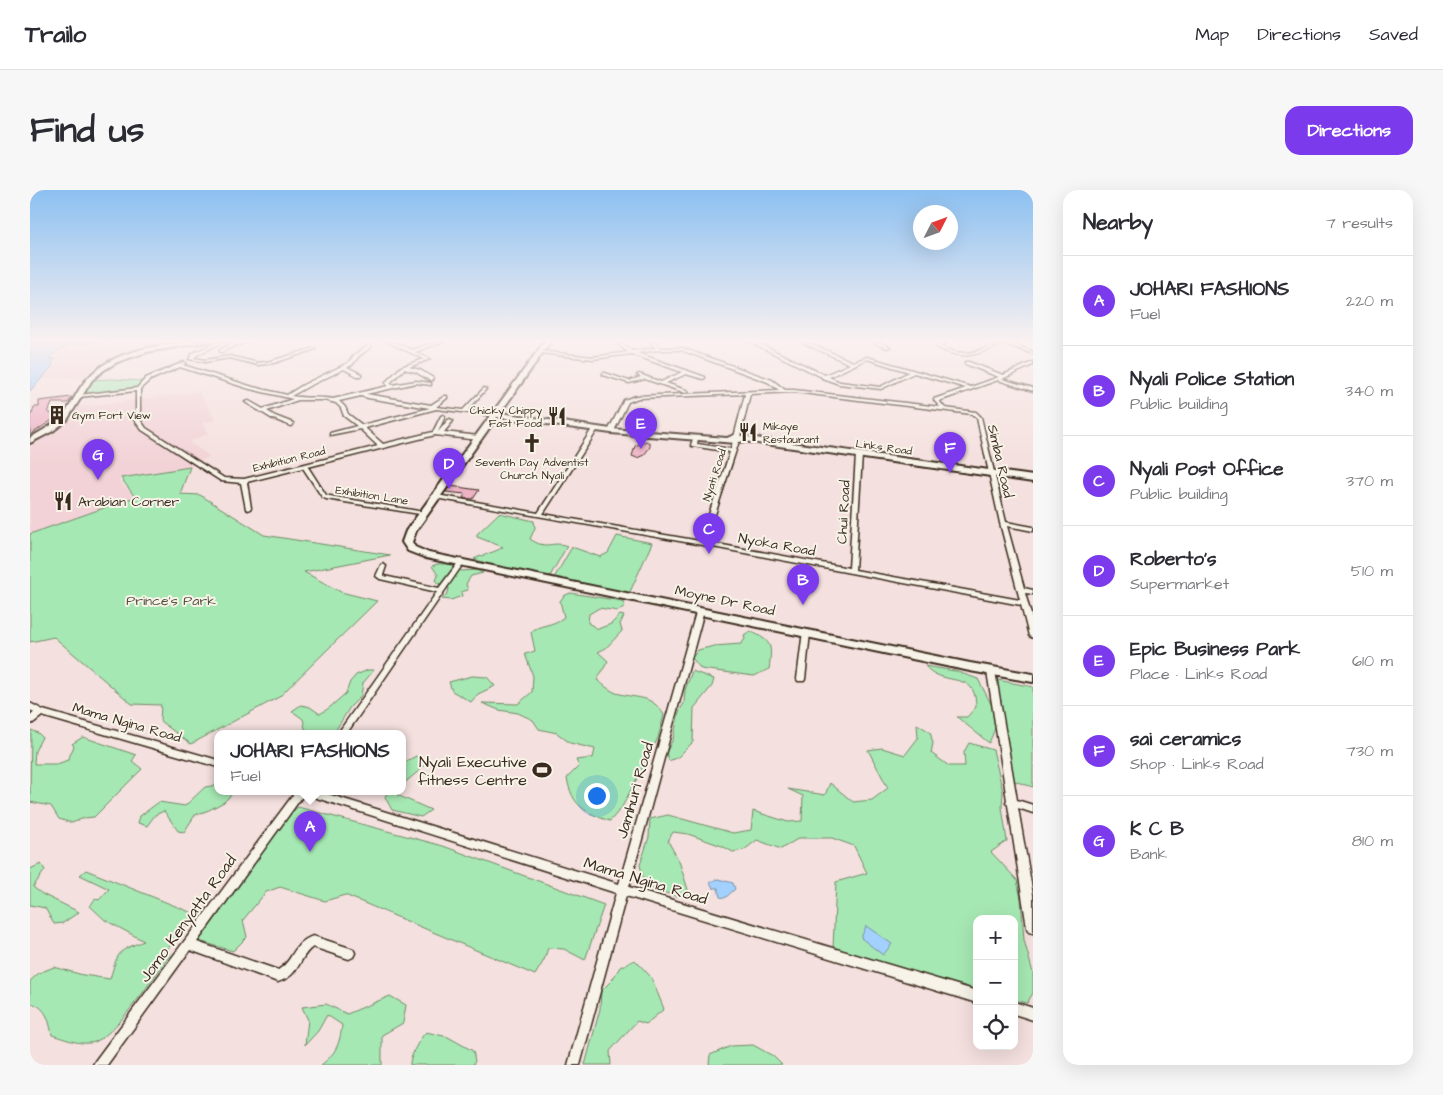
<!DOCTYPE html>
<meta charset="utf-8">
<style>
:root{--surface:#fff;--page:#f7f7f7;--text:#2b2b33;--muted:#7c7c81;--line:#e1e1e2;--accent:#7c3aed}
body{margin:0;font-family:"Architects Daughter",sans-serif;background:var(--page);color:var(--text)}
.controls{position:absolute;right:15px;bottom:15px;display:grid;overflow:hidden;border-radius:10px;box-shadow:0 5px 20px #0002}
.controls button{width:45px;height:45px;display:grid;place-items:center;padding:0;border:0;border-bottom:1px solid var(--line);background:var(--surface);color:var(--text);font:25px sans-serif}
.compass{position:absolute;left:883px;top:15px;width:45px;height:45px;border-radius:50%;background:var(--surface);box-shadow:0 5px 20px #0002;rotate:48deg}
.you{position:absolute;left:566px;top:605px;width:18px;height:18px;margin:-12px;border:4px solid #fff;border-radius:50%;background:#1a73e8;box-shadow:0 0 0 8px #1a73e833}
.badge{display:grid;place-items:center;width:32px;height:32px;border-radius:50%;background:var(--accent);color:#fff;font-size:16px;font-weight:700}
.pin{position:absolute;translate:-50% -41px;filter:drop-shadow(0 1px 2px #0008)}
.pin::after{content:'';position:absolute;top:26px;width:18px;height:15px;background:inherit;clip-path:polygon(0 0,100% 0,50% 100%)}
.popup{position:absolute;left:184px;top:540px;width:192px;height:65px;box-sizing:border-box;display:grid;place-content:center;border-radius:10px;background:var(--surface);filter:drop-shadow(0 1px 4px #0005);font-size:16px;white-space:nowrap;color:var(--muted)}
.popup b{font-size:19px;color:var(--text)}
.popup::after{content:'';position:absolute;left:50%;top:100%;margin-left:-10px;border:10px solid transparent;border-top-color:var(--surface)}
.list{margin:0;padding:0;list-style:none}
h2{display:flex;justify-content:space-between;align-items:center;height:65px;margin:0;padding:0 20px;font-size:21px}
h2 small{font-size:16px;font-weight:400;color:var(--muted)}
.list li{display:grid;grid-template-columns:32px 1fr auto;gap:15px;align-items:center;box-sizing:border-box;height:90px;padding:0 20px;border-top:1px solid var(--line)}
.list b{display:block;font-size:19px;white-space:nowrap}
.list p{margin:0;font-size:16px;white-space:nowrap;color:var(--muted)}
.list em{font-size:16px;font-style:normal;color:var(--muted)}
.icon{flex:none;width:28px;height:28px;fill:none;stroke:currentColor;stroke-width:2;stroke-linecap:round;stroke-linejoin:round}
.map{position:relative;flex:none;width:1003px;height:875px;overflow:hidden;border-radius:15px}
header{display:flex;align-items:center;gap:30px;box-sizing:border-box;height:70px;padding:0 25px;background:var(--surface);border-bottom:1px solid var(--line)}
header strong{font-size:24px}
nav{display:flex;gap:28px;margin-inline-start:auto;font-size:18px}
.intro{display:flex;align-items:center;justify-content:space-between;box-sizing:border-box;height:120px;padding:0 30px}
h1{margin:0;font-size:35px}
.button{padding:12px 22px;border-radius:15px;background:var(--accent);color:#fff;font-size:18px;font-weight:700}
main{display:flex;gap:30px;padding:0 30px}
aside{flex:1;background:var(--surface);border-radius:15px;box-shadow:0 5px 20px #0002}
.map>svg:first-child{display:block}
</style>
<header>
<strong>Trailo</strong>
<nav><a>Map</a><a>Directions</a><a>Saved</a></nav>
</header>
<div class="intro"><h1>Find us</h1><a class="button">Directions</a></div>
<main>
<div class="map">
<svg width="1003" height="875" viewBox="0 0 1003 875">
<rect width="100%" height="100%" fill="#f4e0de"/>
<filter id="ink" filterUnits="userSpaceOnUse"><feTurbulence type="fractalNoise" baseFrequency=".02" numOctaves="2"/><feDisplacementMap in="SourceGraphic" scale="10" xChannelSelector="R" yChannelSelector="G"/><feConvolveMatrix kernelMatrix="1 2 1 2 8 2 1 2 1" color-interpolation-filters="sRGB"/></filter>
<g filter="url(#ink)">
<!-- built -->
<path fill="#f2d2d6" d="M117,151L128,158L80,171L83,172L73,176L57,188L12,189L26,174V169H18L26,161L34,157L47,153L75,152L79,160L71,168L74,170L72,168L73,166L80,160L77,152Z
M169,202L186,230L172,233L178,244L159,252L180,266L160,277L91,288L89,291L105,307L0,344V254L41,230L47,217Z"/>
<!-- green -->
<path fill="#a6e8b3" stroke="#708968" d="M82,189L113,191L108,199L49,205L60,190Z
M160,277L150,304L170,305L234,345L360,365L274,382L311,402L347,411L249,507L161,554L130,531L131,515L102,514L24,447L0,452V344L105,307L91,288Z
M469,323L504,331L505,338L500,349C517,361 522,350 537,356L520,386L470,378L444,369C454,364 464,363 473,357L447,347V344Z
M587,346L622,353L599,404L524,388L542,357L570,367L578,363Z
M407,374H420L432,381L446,380L453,383L441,386L436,394L438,400L431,402L432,406L421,410L412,409L418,403L419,398L408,394L406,391L408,385L402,376Z
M540,403L592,411L595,416L588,421L569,418L559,424L558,433L568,439L581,434L590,425L594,426L590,434L592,441L576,458L568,462L578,471L567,490C574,495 582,503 590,504C610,509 622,505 634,525L628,548L592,617L580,631C555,623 542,616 537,588L549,576L546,570L563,568L565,559L540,553L527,543L509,539L503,530L488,523L469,520L452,513L488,514L502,502L503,486L495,464L505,461L501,442C509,434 522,437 534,427L530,411L534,406Z
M720,441C743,452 742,455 739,479L724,486L671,479L662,468L668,460L684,456L711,454L715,449L714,445Z
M895,476L925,481L948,489L969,529L959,553L927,527H937L946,517C946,485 926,494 905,484C901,482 898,479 895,476Z
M338,480H344L333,493L331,506L320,517L304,543H276L273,529L262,521L271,515L280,517L290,524L299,518L316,503L320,492L326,485Z
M662,481L684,489L682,496L664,518L663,552L648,567L639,571L636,563L643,549L649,522L654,513L655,500Z
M442,486L457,487L465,496L448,504L441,512L422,501L419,492Z
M968,490L1003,497V597L984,591L966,493Z
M887,534L900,542L903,553L901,563L919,576H935L934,562L939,553L963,560L973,602L972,617L977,651L961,662L987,690L991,709L994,750L1003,783V803L997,813L984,810V729H947V800L803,758L806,692L837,683L824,656L802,648H769L751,659L727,650L714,660L703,662L692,656L658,644L643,642L638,651L649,671L660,706H645L615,696L610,675L619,647L620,629L638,625L703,643L721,640L723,621L758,632L772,631L773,606L758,599L795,605L800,593L823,612L842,610L858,598L838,560L852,558L875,565L888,548Z
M1,540L8,543L12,547L5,561L4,574H27L38,570L44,556L42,554L53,547L106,565L102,571L112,579L64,627L54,628L42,633L29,629L21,616L0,612Z
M386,566L398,571L390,580L373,594V573Z
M187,595L188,601H205L194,612L179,620L165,625L154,642L148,641L134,621L125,625L117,636L108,633L110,626L129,612L155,616L175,597Z
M358,601H368L367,605L401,620L391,627L362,620L355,607Z
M268,617L413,656L574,715L555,770L534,759L518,758L514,770L505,785L315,705L295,711L250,697L236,702L213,730L217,747L203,761L169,751L259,625Z
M11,674L15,680L3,697L12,704L49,722L33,733L24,734L15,718L0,715V679Z
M56,680L165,724L136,761L141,764C125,785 89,840 67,851C53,857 36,849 22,845C19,830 16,816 0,813V791L9,783L24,777L53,785L80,789C88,762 87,761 114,751L75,730L60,716L65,709L69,710L79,699L50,685Z
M605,770L621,787L634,819L616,834L607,831L580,861L581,875H555L570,819L571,801L582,790L590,777Z
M360,806L376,815L373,833L352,845V875H291C306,864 310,853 312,835L297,825L288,841L275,855L278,830L272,817L296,814L317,824Z
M396,842L418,847L443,861L445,871L443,875H380C379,867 390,848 396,842Z
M723,855L743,866L752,875H679L680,865L701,856Z"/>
<!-- water -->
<path fill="#a3d1ff" stroke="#798ea5" d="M0,151H76C53,156 35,150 18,169H26L22,173L23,176L0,201Z
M688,689L703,693L705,699L695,708L690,707L688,698H683L680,692Z
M836,736L862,754L853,765L831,748Z"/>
<!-- building -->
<path fill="#edb3c5" stroke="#3b2a1e" d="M42,207L38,213H22L18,223L31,224L0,245V224H2L4,217H9V211Z
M616,251L620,253V257L614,265L607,268L602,266L605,256Z
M420,296L449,300L443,309L433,308L435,304L416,302Z"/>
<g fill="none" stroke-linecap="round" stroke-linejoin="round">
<!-- minor casing -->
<g stroke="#3b2a1e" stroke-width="3">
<path id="minor" d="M189,151H195L167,165L164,168L175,170L200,166L228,173L241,171L284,158L286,159L244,173L228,175L200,168L175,172L159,169L163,163Z
M202,151H206L204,153L213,151H221L204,156L192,162H190V160L199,155V153Z
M335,151H339L341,157L329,166L322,175L317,177L331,184V186H327L314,179L277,197L261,206C275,209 289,206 303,209L358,196L356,193V192L371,177L394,169L356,151H362L382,160L408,151H415L385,162L400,169L379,177L390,180L403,188V190H399L386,182L374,179L360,193L362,195L386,191L401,193V195L386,193L336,204L401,215L415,206H417V208L406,217L433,220L454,198L456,199L438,220L466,224L468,225L466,226L406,219L335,238L353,254L403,242L411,226L413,225L415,226L408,242L418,230L420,229L423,231L414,242L449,246L452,248L449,250L405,245L278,277L296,305L300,306L394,322L396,323V325L296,309L292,307L273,278L217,292L221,318L218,320L216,319L211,293L191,291L112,240L102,227L106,221V201L49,207L47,206L49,205L107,198L116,188L154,172L156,173L153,175L223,197L257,205L273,195L318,173L325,164L338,156ZM150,177L220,199L263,209L233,219L219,211L215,212L241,228L261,236L263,235V233L245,226L237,221L268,210H294L306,213L311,218L314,226L327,236L300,243V245L330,239L348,256L214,289L194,288L116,238L108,227L110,221V199L120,190ZM331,206L338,208L400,218L332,235L318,224L315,217L309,211Z
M584,151H589L602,161L626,158L619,151H624L630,158H652L742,190L755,200H764L910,217L904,210V209L936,198L884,183L851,199L809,194L792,188V187L718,151H724L795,185L820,174L769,151H775L823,172L837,167L941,197L969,187L935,174V172H939L973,185L1003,172V175L972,189L1003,198V201L968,190L909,211L915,218L946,222L951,227L976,332L1003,337V341L977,336L994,398L1003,400V404L995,403L1003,432V448L999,446L991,415L672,355L405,308L404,307L407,305L508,323L562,239L565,237L568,239L513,324L670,351L700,262L662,256L661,255L663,249L668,248L667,254L701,259L703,251L706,249L709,251L676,352L819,378L826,265L829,263L832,265L825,380L990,410L970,333L947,228L942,224L764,202L720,204L710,247L707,249L704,247L715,204L608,208L598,212L584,241L581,243L578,241L594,210L606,206L749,200L738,192L651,160H629L607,163L675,187V188L673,189L656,184L636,193L658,201V202L656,203L615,189L599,193L573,185V183H575L599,191L611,187L607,185L609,184L631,192L652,182L601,164L563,169L510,163L508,162L510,161L563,167L598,162ZM837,169L879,182L850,197L810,192L799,187Z
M840,151H847L860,157L857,158Z
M912,151H918L910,156C929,165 940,165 959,157C962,155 967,152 969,152C977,149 995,159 1003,162V164L973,153C946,166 934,171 906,157V155Z
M432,369L435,371L317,543H308L407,402L350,389L346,386L351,375L353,374L356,376L353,385L354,386L409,398L430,370Z
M667,419H670L674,421L599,697L947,801V813L596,706L550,875H538L586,703L274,604L167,752L248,780C265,770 261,754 283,746L323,759L325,763L323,767L319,769L283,757C273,763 271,775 263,783C259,788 253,790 248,792L160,760L77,875H63L65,871L266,601H288L589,694Z
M773,441H779L780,443L775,489L774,491H768L767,489Z
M961,478L964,479L965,481L987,610L1003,615V623L988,618L1003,705V743L999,742L997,738L978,615L976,612L977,610L957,481L958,479Z
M0,513L13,520L188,570V577L12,526L3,533L0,534V526L4,522L0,520Z
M984,812L1003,818V830L984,824Z"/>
</g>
<!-- secondary casing -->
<g stroke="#3b2a1e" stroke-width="4">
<path id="secondary" d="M161,151H182L117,162L87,172L74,180L62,190L37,230L23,241L0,253V248C13,240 28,233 37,220C44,210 49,197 58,188C84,160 126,156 161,151Z
M515,151H521L470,223L581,239L697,248L704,245L1003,286V292L713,251L706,253L581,243L467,227L386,341L382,352L385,357L399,363L940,473L1003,484V492L940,481L396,368L378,361L372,352L376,341Z"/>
</g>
<!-- minor -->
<use href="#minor" fill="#f7f3e8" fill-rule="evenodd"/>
<!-- secondary -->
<use href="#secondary" fill="#f7f3e8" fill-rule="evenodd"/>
</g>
</g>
<!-- sky -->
<linearGradient id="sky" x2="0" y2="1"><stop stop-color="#8cc0f1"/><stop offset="0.55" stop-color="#faf1f0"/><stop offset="1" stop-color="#faf1f0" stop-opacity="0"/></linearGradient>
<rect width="1003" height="274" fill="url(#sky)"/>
<!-- icons -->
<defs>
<g id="building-bare" transform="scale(1.5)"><path d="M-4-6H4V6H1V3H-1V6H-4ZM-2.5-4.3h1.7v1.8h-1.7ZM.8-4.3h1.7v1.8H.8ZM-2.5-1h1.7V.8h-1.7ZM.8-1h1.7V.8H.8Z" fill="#3b2a1e" stroke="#f7f3e8" stroke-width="2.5" paint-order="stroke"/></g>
<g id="restaurant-bare" transform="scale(1.5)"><path d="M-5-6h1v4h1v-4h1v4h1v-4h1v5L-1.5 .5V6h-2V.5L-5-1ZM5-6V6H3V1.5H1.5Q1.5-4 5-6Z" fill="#3b2a1e" stroke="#f7f3e8" stroke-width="2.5" paint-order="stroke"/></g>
<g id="church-bare" transform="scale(1.5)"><path d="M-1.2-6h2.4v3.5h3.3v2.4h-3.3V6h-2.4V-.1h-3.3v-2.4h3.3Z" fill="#3b2a1e" stroke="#f7f3e8" stroke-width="2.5" paint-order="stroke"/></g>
<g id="stadium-bare" transform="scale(1.5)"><path d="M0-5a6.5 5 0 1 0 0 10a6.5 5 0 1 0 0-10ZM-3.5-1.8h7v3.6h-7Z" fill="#3b2a1e" stroke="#f7f3e8" stroke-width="2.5" paint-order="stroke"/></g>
</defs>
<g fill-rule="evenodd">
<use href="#building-bare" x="27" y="225"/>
<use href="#restaurant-bare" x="527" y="226"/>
<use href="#restaurant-bare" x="718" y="242"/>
<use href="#church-bare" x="502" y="253"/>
<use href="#restaurant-bare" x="33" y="311"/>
<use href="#stadium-bare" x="512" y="580"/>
</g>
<g text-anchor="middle" stroke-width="4" stroke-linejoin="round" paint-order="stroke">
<!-- far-poi labels -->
<g font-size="11" fill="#3b2a1e" stroke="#f7f3e8" text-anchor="start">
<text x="512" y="224" text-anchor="end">Chicky Chippy<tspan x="512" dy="13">Fast Food</tspan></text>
<text x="42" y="229">Gym Fort View</text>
<text x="733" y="240">Mikaye<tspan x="733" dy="13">Restaurant</tspan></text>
<text x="502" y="276" text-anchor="middle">Seventh Day Adventist<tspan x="502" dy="13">Church Nyali</tspan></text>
</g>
<!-- far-street labels -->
<g font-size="11" fill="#3b2a1e" stroke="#f7f3e8">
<text transform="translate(854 257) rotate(8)" y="4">Links Road</text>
<text transform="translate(259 269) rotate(-14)" y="4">Exhibition Road</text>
<text transform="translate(684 285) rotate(-72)" y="4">Nyati Road</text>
<text transform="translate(342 305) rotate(9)" y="4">Exhibition Lane</text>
</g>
<!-- street labels -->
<g font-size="14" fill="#3b2a1e" stroke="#f7f3e8">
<text transform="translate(971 271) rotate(77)" y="5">Simba Road</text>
<text transform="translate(813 322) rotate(-87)" y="5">Chui Road</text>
<text transform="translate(747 354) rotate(10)" y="5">Nyoka Road</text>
<text transform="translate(695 410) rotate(12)" y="5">Moyne Dr Road</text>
<text transform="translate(97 532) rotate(16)" y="5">Mama Ngina Road</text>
</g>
<!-- poi labels -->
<g font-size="14" fill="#3b2a1e" stroke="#f7f3e8" text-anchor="start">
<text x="48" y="316">Arabian Corner</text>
</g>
<!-- park labels -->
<g font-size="14" fill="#50503c" stroke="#f7f3e8">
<text x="141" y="415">Prince's Park</text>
</g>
<!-- near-poi labels -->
<g font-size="16" fill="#3b2a1e" stroke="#f7f3e8" text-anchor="end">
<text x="497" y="577">Nyali Executive<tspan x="497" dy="18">fitness Centre</tspan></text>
</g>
<!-- near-street labels -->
<g font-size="16" fill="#3b2a1e" stroke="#f7f3e8">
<text transform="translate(604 600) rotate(-74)" y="6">Jamhuri Road</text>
<text transform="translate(616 690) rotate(17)" y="6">Mama Ngina Road</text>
<text transform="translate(157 728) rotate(-54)" y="6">Jomo Kenyatta Road</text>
</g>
</g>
</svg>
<div class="controls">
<button>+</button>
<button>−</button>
<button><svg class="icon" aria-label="locate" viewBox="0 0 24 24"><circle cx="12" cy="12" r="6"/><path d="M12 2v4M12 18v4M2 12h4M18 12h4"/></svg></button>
</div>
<svg class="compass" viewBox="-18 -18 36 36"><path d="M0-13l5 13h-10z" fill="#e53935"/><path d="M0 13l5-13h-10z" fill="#7c7c81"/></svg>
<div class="you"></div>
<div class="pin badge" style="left:280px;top:662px">A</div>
<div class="popup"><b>JOHARI FASHIONS</b>Fuel</div>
<div class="pin badge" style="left:773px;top:415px">B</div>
<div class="pin badge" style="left:679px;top:364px">C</div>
<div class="pin badge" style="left:419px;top:299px">D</div>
<div class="pin badge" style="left:611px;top:259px">E</div>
<div class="pin badge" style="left:920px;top:283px">F</div>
<div class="pin badge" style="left:68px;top:290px">G</div>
</div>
<aside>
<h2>Nearby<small>7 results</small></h2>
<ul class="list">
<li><span class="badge">A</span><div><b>JOHARI FASHIONS</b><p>Fuel</p></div><em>220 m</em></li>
<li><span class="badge">B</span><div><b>Nyali Police Station</b><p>Public building</p></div><em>340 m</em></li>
<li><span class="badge">C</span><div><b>Nyali Post Office</b><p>Public building</p></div><em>370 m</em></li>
<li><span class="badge">D</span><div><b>Roberto's</b><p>Supermarket</p></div><em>510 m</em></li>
<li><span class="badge">E</span><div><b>Epic Business Park</b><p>Place · Links Road</p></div><em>610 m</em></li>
<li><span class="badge">F</span><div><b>sai ceramics</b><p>Shop · Links Road</p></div><em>730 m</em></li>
<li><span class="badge">G</span><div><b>K C B</b><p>Bank</p></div><em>810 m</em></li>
</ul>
</aside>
</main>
